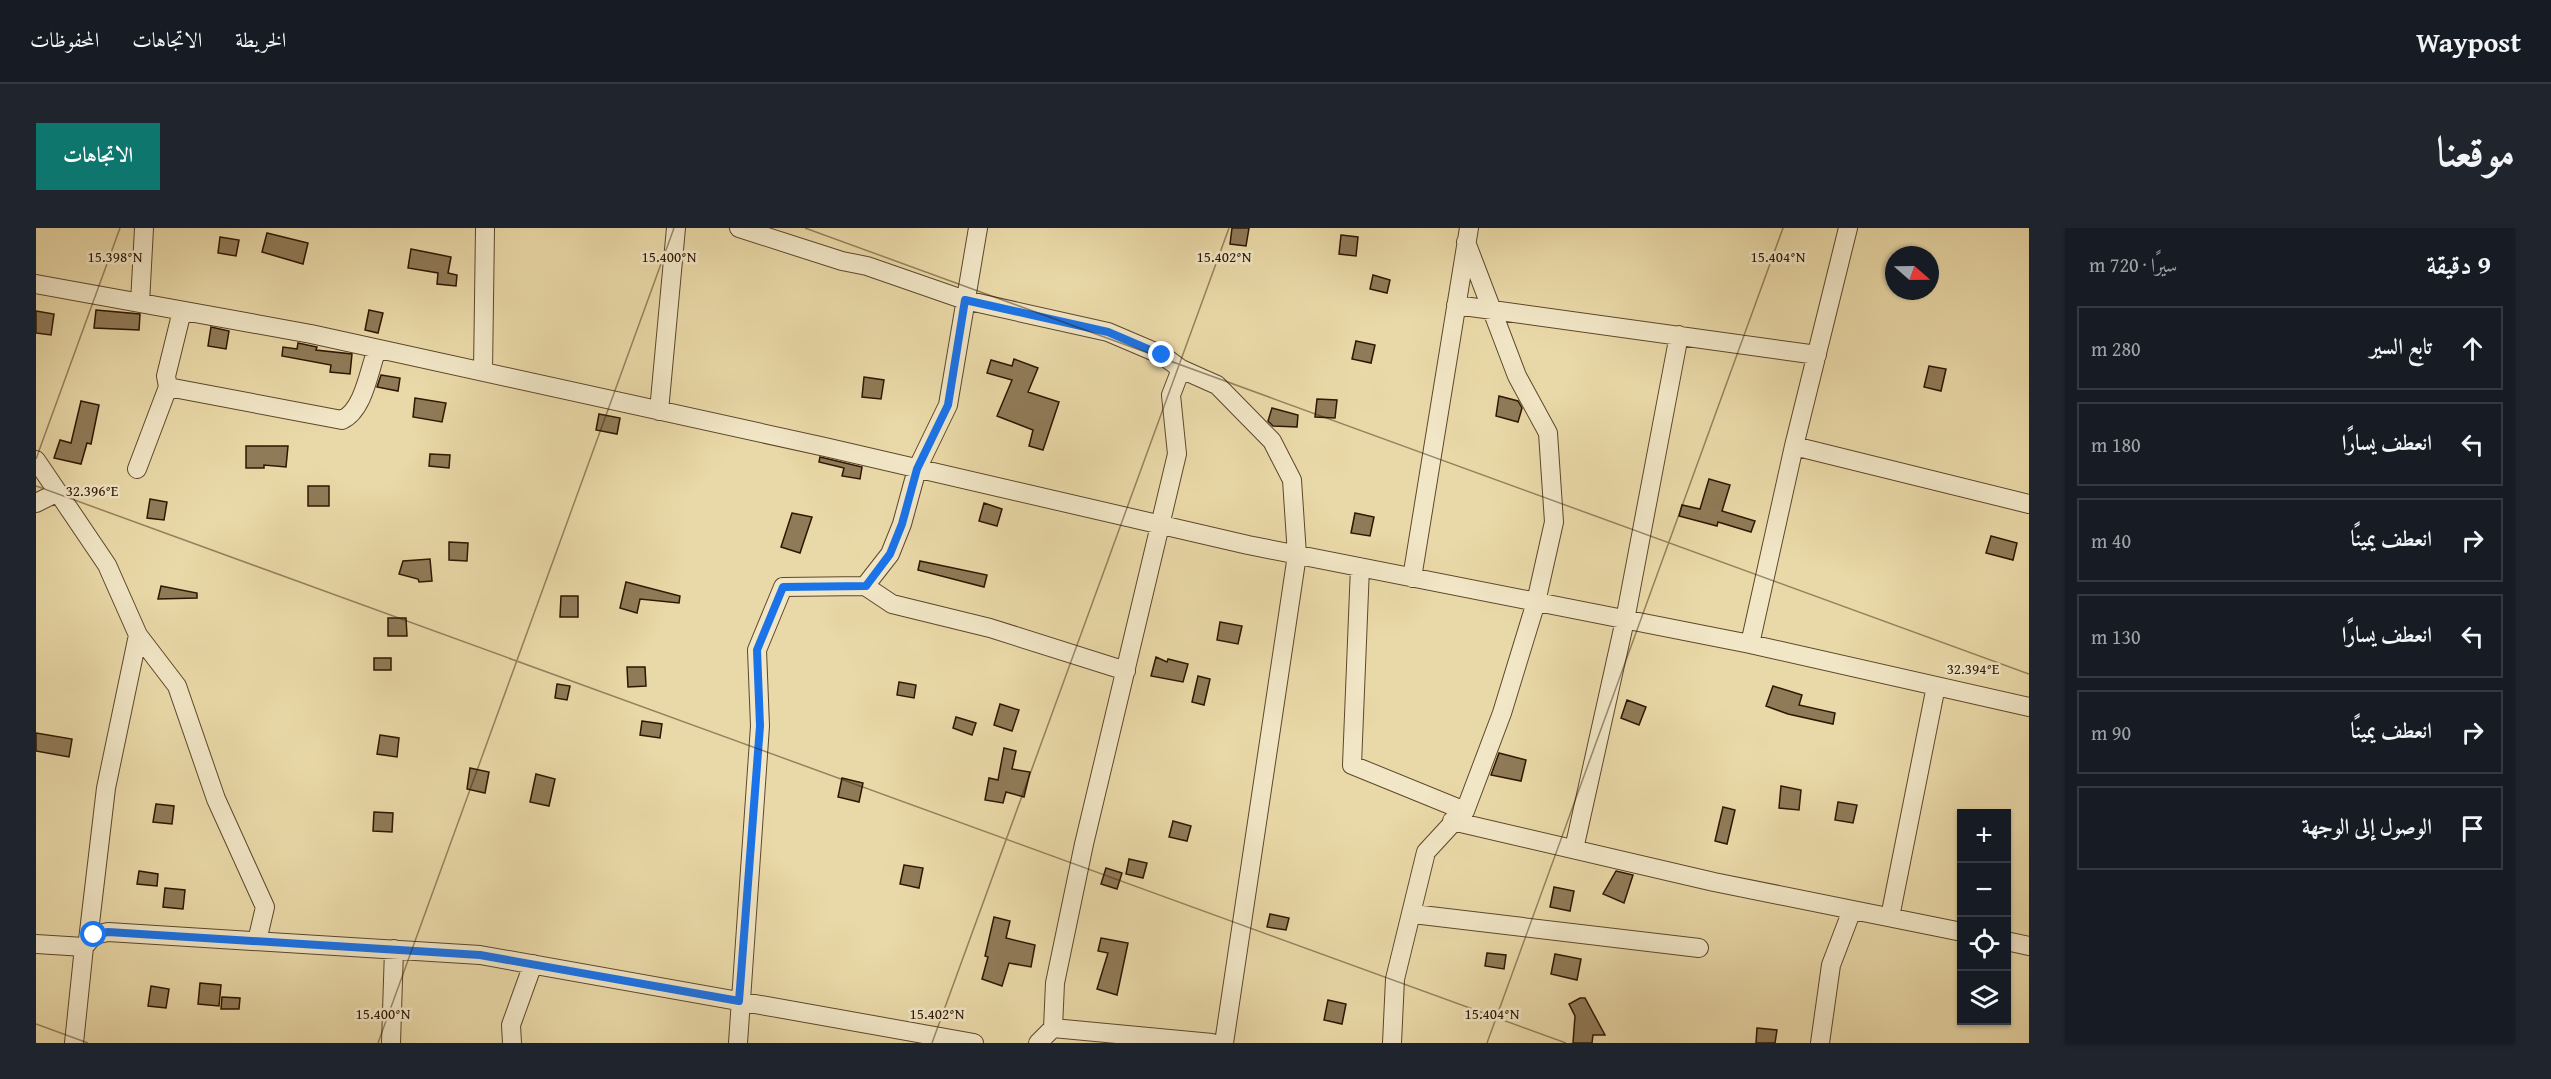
<!DOCTYPE html>
<html lang="ar">
<meta charset="utf-8">
<style>
:root{--surface:#171b24;--page:#20242c;--text:#f1f3f6;--muted:#9ea1a6;--line:#363941;--accent:#0f766e}
body{margin:0;font-family:"Gentium Book Plus",Amiri,serif;background:var(--page);color:var(--text);direction:rtl}
.controls{position:absolute;right:18px;bottom:18px;display:grid;overflow:hidden;border-radius:0px;box-shadow:0 2px 4px #0004}
.controls button{width:54px;height:54px;display:grid;place-items:center;padding:0;border:0;border-bottom:2px solid var(--line);background:var(--surface);color:var(--text);font:30px sans-serif}
.compass{position:absolute;left:1849px;top:18px;width:54px;height:54px;border-radius:50%;background:var(--surface);box-shadow:0 2px 4px #0004;rotate:110deg}
.stop{position:absolute;width:18px;height:18px;margin:-14px;border:4px solid #1a73e8;border-radius:50%;background:#fff}
.stop.end{background:#1a73e8;border-color:#fff;box-shadow:0 2px 6px #0008}
.list{margin:0;padding:0;list-style:none}
h2{display:flex;justify-content:space-between;align-items:center;height:78px;margin:0;padding:0 24px;font-size:26px}
h2 small{font-size:20px;font-weight:400;color:var(--muted)}
.list li{display:grid;grid-template-columns:39px 1fr auto;gap:18px;align-items:center;box-sizing:border-box;height:84px;margin:0 12px 12px;padding:0 12px;border:2px solid var(--line);border-radius:0px}
.list b{display:block;font-size:22px;white-space:nowrap}
.list em{font-size:20px;font-style:normal;color:var(--muted)}
.icon{flex:none;width:33px;height:33px;fill:none;stroke:currentColor;stroke-width:2;stroke-linecap:round;stroke-linejoin:round}
.map{position:relative;flex:none;width:1993px;height:815px;overflow:hidden;direction:ltr;border-radius:0px}
header{display:flex;align-items:center;gap:36px;box-sizing:border-box;height:84px;padding:0 30px;background:var(--surface);border-bottom:2px solid var(--line)}
header strong{font-size:28px}
nav{display:flex;gap:33px;margin-inline-start:auto;font-size:21px}
.intro{display:flex;align-items:center;justify-content:space-between;box-sizing:border-box;height:144px;padding:0 36px}
h1{margin:0;font-size:42px}
.button{padding:15px 27px;border-radius:0px;background:var(--accent);color:#fff;font-size:21px;font-weight:700}
main{display:flex;gap:36px;padding:0 36px}
aside{flex:1;background:var(--surface);border-radius:0px;box-shadow:0 2px 4px #0004}
.map>svg:first-child{display:block}
</style>
<header>
<strong>Waypost</strong>
<nav><a>الخريطة</a><a>الاتجاهات</a><a>المحفوظات</a></nav>
</header>
<div class="intro"><h1>موقعنا</h1><a class="button">الاتجاهات</a></div>
<main>
<aside>
<h2>9 دقيقة<small>سيرًا · 720 m</small></h2>
<ul class="list">
<li><svg class="icon" aria-label="ahead" viewBox="0 0 24 24"><path d="M12 20V5M6 11l6-6 6 6"/></svg><div><b>تابع السير</b></div><em>280 m</em></li>
<li><svg class="icon" aria-label="left" viewBox="0 0 24 24"><path d="M17 20v-9H6M10 6l-5 5 5 5"/></svg><div><b>انعطف يسارًا</b></div><em>180 m</em></li>
<li><svg class="icon" aria-label="right" viewBox="0 0 24 24"><path d="M7 20v-9h11M14 6l5 5-5 5"/></svg><div><b>انعطف يمينًا</b></div><em>40 m</em></li>
<li><svg class="icon" aria-label="left" viewBox="0 0 24 24"><path d="M17 20v-9H6M10 6l-5 5 5 5"/></svg><div><b>انعطف يسارًا</b></div><em>130 m</em></li>
<li><svg class="icon" aria-label="right" viewBox="0 0 24 24"><path d="M7 20v-9h11M14 6l5 5-5 5"/></svg><div><b>انعطف يمينًا</b></div><em>90 m</em></li>
<li><svg class="icon" aria-label="arrive" viewBox="0 0 24 24"><path d="M6 21V4h12l-3 4 3 4H6"/></svg><div><b>الوصول إلى الوجهة</b></div></li>
</ul>
</aside>
<div class="map">
<svg width="1993" height="815" viewBox="0 0 1993 815">
<rect width="100%" height="100%" fill="#ead9a8"/>
<filter id="stains"><feTurbulence type="fractalNoise" baseFrequency=".00333" numOctaves="4"/><feColorMatrix values="0 0 0 0 .2 0 0 0 0 .09 0 0 0 0 .02 0 0 0 .5 -.17"/></filter>
<radialGradient id="worn" r=".72"><stop offset=".6" stop-color="#630" stop-opacity="0"/><stop offset="1" stop-color="#630" stop-opacity=".3"/></radialGradient>
<!-- building -->
<path fill="#907b58" stroke="#2e1601" stroke-width="1.5" d="M1196,0H1213L1210,18L1194,16Z
M231,5L272,15L267,36L226,24Z
M1305,7L1322,9L1320,28L1303,26Z
M184,9L203,12L200,28L182,25Z
M375,21L415,29L412,45L421,47L420,58L401,56L402,45L372,40Z
M1337,47L1354,52L1351,65L1334,61Z
M60,82L104,86L103,102L58,100Z
M333,82L347,85L342,105L329,102Z
M0,83L18,86L15,107L0,105Z
M175,99L193,103L190,121L172,118Z
M1320,113L1339,117L1335,135L1316,131Z
M262,115L281,119L280,122L316,126L314,146L294,144L295,137L246,128L247,119L261,121Z
M978,131L1002,140L992,164L1023,174L1007,222L993,218L997,202L961,188L976,152L951,145L955,132L976,138Z
M1893,138L1910,141L1905,163L1888,159Z
M345,147L364,150L362,163L341,159Z
M828,149L848,152L845,171L826,169Z
M1463,168L1482,173L1486,180L1482,194L1460,188Z
M379,170L410,175L406,194L377,189Z
M1281,171L1301,172L1299,190L1279,189Z
M45,173L63,177L55,216L51,215L45,236L18,230L24,212L35,215Z
M1236,180L1262,187L1261,199L1237,198L1232,193Z
M563,186L584,190L581,206L560,202Z
M210,218H252L250,239L228,237V240H210Z
M394,226L414,227L413,240L393,238Z
M784,229L826,239L824,251L806,248L808,240L783,234Z
M1673,251L1694,257L1686,283L1719,293L1715,304L1682,294L1681,298L1643,288L1646,277L1664,281Z
M272,258H293V278H272Z
M114,271L131,274L128,292L111,290Z
M948,275L966,281L961,298L943,293Z
M756,285L776,289L764,325L745,319Z
M1319,285L1338,289L1334,308L1315,305Z
M1955,308L1981,315L1977,332L1950,325Z
M413,314L432,315L431,333L413,332Z
M394,331L396,353L383,354L382,351L363,346L367,333Z
M884,333L951,347L948,359L882,342Z
M590,354L644,368L643,375L604,371L601,385L584,380Z
M125,358L161,365V370L122,371Z
M525,368H542V389H524Z
M352,390H370L371,408H352Z
M1184,394L1206,398L1202,416L1181,412Z
M1120,429L1131,434L1132,431L1152,436L1147,454L1115,448Z
M338,430H355V442H338Z
M591,439H609L610,458L592,459Z
M1162,448L1174,451L1168,477L1156,474Z
M863,454L880,457L878,470L861,467Z
M521,456L534,458L531,472L519,470Z
M1737,458L1766,467L1763,477L1799,485L1797,496L1752,486L1730,478Z
M1591,472L1610,479L1603,497L1585,490Z
M964,476L983,482L976,503L958,497Z
M920,489L940,495L936,507L917,500Z
M606,493L626,496L624,510L604,507Z
M0,505L36,511L33,529L0,523Z
M344,507L363,510L361,529L341,526Z
M968,520L980,523L976,541L994,544L988,569L970,564L967,575L949,572L953,550L962,552Z
M1463,525L1490,532L1485,553L1455,547Z
M434,540L453,544L449,565L431,561Z
M500,546L519,551L513,578L494,574Z
M806,550L827,555L823,574L802,569Z
M1745,558L1765,562L1763,582L1743,580Z
M1802,574L1821,577L1817,595L1799,592Z
M120,576L138,578L136,596L117,594Z
M1687,579L1699,582L1691,616L1679,613Z
M338,584L357,585L356,604L337,603Z
M1137,593L1155,598L1151,613L1133,609Z
M1093,631L1111,635L1107,650L1090,646Z
M868,637L887,640L883,660L864,656Z
M1070,640L1086,645L1081,661L1065,656Z
M103,643L122,646L121,658L101,656Z
M1580,643L1597,647L1588,675L1567,666Z
M1518,659L1538,663L1534,683L1514,679Z
M129,660L149,662L147,681L127,679Z
M1234,686L1253,690L1250,702L1231,699Z
M958,689L974,693L970,710L999,717L995,739L973,735L966,758L946,751L952,729L949,728Z
M1065,710L1092,715L1081,767L1061,761L1072,725L1062,723Z
M1451,725L1470,727L1468,741L1449,738Z
M1519,726L1545,731L1541,752L1515,746Z
M164,755L185,757L183,778L162,776Z
M115,758L133,761L130,780L112,778Z
M186,769L204,770L203,781H185Z
M1544,770H1549L1569,807H1557L1556,815H1537L1539,788L1533,776Z
M1292,772L1310,776L1306,796L1288,792Z
M1721,800L1741,802L1739,815H1720Z"/>
<g fill="none" stroke-linecap="round" stroke-linejoin="round">
<!-- minor casing -->
<g stroke="#5d472b" stroke-width="20">
<path id="minor" d="M703,0L806,33L831,38L929,72L1072,104L1126,127L1145,141L1181,157L1236,213L1256,252L1261,327L1188,815
M0,56L275,106L789,219L1212,317L1714,416L1993,479
M104,75L108,0
M1420,77L1781,127
M447,144L449,0
M132,159L306,192C328,182 333,142 341,121
M623,183L640,0
M1758,218L1993,276
M0,232L71,337L102,407L141,458L180,571L229,679L221,713
M101,241L132,159L130,148L146,83
M0,275L22,264
M1324,339L1316,537L1429,583L1466,485L1500,374L1518,294L1512,205L1481,148L1430,14
M1376,350L1433,0
M829,358L854,326L866,296L881,241L912,177L942,0
M1714,416L1758,218L1812,0
M1416,593L1678,654L1926,704
M1538,621L1589,392L1643,107
M1377,686L1663,720
M1854,689L1900,458
M52,712L70,560L102,407
M1970,713L1993,718
M0,716L48,719
M1017,800L1176,815
M38,815L48,719L58,707L72,704L444,727L938,815
M355,815L358,721
M476,815L475,797L497,736
M702,815L724,498L721,422L747,359L829,358L856,376L954,400L1090,443
M1002,815L1017,800L1019,755L1048,616L1141,226L1135,167L1145,141
M1356,815L1359,751L1390,624L1425,586
M1784,815L1795,737L1816,682"/>
</g>
<!-- minor -->
<use href="#minor" stroke="#f1e6c6" stroke-width="18"/>
</g>
<g fill="none" stroke-linecap="round" stroke-linejoin="round">
<!-- route -->
<path stroke="#1a73e8" stroke-width="8" d="M58,707L72,704L444,727L703,773L724,498L721,422L747,359L830,358L854,326L866,296L881,241L912,177L929,72L1072,104L1126,127"/>
</g>
<!-- ticks -->
<path fill="none" stroke="#2e1601" stroke-width="1.5" stroke-opacity="0.45" d="M769,0L1993,446M0,231L84,0M0,258L1530,815M0,796L52,815M342,815L638,0M896,815L1193,0M1451,815L1747,0"/>
<g font-size="15" text-anchor="middle" fill="#2e1601" stroke="#f1e6c6" stroke-width="5" stroke-linejoin="round" paint-order="stroke">
<text x="79" y="34">15.398°N</text>
<text x="633" y="34">15.400°N</text>
<text x="1188" y="34">15.402°N</text>
<text x="1742" y="34">15.404°N</text>
<text x="56" y="268">32.396°E</text>
<text x="1937" y="446">32.394°E</text>
<text x="347" y="791">15.400°N</text>
<text x="901" y="791">15.402°N</text>
<text x="1456" y="791">15.404°N</text>
</g>
<rect width="100%" height="100%" filter="url(#stains)"/>
<rect width="100%" height="100%" fill="url(#worn)"/>
</svg>
<div class="controls">
<button>+</button>
<button>−</button>
<button><svg class="icon" aria-label="locate" viewBox="0 0 24 24"><circle cx="12" cy="12" r="6"/><path d="M12 2v4M12 18v4M2 12h4M18 12h4"/></svg></button>
<button><svg class="icon" aria-label="layers" viewBox="0 0 24 24"><path d="M12 4l9 5-9 5-9-5zM3 14l9 5 9-5"/></svg></button>
</div>
<svg class="compass" viewBox="-18 -18 36 36"><path d="M0-13l5 13h-10z" fill="#e53935"/><path d="M0 13l5-13h-10z" fill="#9ea1a6"/></svg>
<div class="stop" style="left:58px;top:707px"></div>
<div class="stop end" style="left:1126px;top:127px"></div>
</div>
</main>
